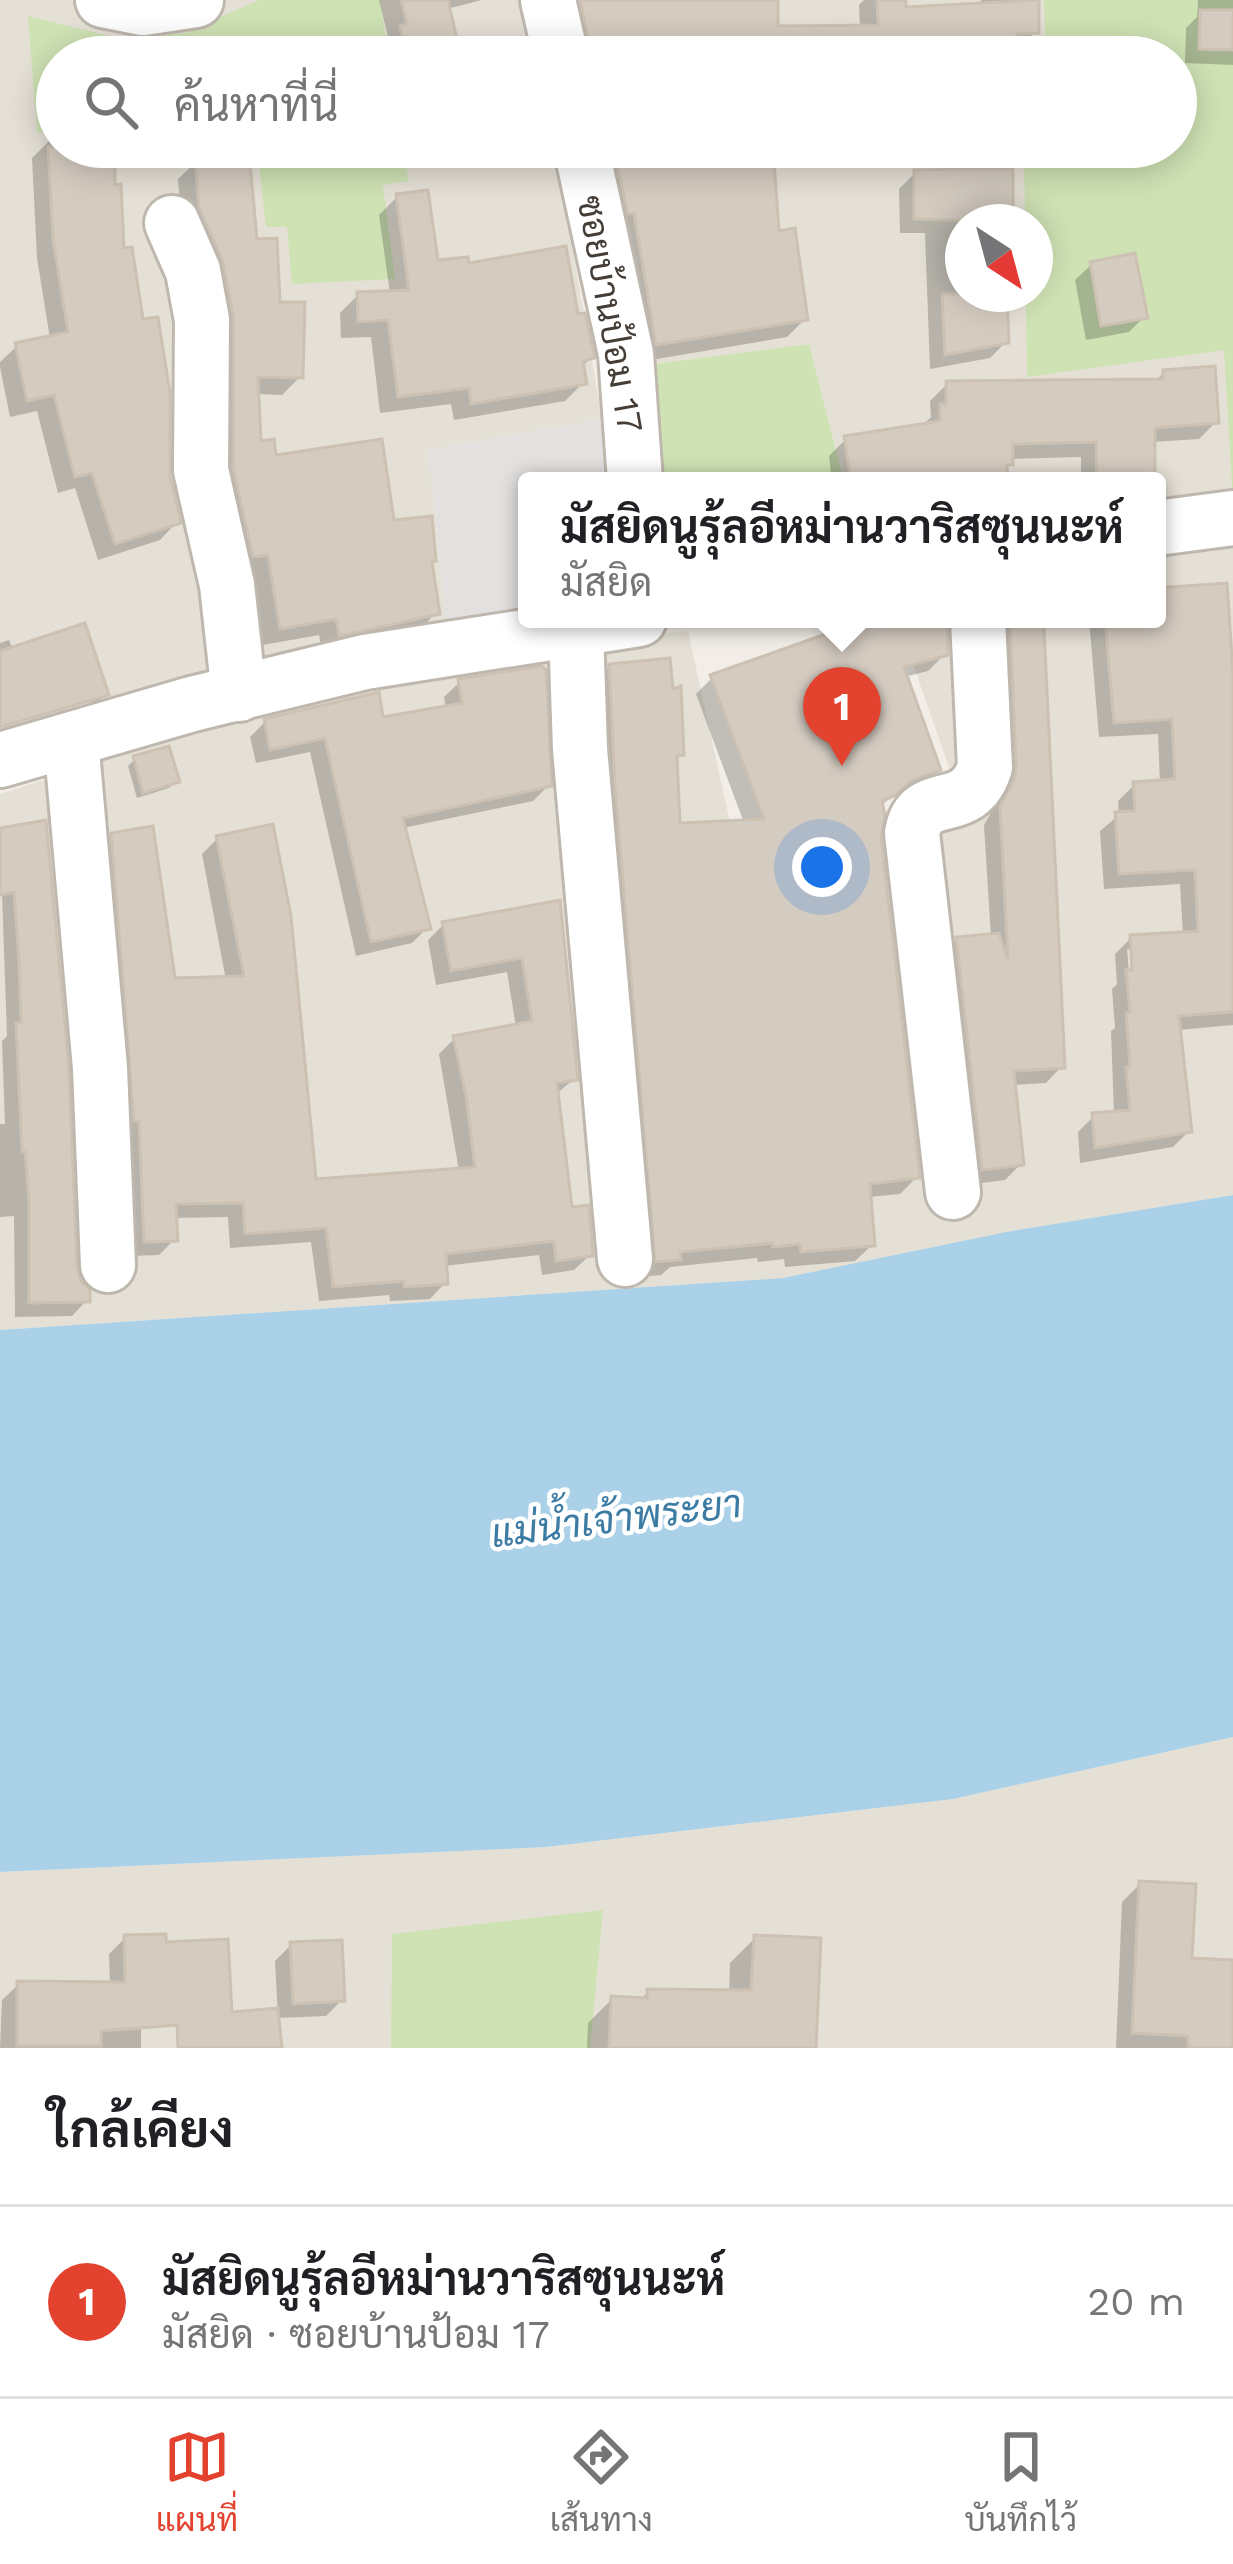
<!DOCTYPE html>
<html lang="th">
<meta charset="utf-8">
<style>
:root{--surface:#fff;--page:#f6f6f6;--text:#202124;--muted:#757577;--line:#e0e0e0;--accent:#e2422e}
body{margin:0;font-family:"Work Sans",Sarabun,sans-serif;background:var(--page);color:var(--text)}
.compass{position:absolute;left:945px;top:204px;width:108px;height:108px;border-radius:50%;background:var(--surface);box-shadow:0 6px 30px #0003;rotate:144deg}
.you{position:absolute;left:822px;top:867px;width:42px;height:42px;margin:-30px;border:9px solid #fff;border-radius:50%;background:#1a73e8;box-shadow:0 0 0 18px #1a73e833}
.badge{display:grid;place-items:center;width:78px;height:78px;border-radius:50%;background:var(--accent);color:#fff;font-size:39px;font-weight:700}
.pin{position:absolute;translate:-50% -99px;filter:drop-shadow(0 3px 6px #0008)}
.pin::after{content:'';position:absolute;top:63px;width:42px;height:36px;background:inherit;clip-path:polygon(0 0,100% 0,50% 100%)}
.popup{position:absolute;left:518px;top:472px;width:648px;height:156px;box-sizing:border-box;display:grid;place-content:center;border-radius:12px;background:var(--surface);filter:drop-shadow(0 3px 9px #0005);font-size:39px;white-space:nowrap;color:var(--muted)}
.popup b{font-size:45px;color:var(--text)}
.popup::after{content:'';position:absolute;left:50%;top:100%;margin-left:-24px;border:24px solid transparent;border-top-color:var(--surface)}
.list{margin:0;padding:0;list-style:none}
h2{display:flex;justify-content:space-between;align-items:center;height:156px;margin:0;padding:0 48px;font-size:51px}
h2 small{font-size:39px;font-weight:400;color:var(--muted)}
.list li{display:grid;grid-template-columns:78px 1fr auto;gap:36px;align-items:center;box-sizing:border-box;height:192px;padding:0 48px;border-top:3px solid var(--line)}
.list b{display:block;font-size:45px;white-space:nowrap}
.list p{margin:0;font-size:39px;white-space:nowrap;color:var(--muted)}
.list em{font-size:39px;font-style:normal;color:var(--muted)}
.icon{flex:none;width:66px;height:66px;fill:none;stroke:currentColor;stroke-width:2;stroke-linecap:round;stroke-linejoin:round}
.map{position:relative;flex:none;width:1233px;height:2048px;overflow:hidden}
.search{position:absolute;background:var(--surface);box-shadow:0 6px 30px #0003;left:36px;right:36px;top:36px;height:132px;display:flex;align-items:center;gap:30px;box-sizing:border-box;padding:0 42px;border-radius:66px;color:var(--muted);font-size:45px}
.sheet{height:348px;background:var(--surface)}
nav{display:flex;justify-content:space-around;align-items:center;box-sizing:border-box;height:168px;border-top:3px solid var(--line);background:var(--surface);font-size:33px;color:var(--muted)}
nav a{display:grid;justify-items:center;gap:6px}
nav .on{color:var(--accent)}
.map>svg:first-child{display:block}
</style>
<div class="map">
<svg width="1233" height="2048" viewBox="0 0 1233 2048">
<rect width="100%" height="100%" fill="#f2eee7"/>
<!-- residential -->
<path fill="#e5e0d6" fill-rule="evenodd" d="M0,0H521L534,57H57V147H555L602,419L428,450L447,628L0,744Z
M710,0H1233V503L1157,514V481H844L809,344L647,365L598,147H1176V57H710ZM963,222H1035V294H963Z
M1233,542V1195L1006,1232L783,1278L0,1330V794L351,681L528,648L688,631L733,836L783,845L956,787L897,619H1157V555Z
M1233,1737V2048H0V1872L546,1847L953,1799Z"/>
<!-- green -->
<path fill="#cfe2b4" d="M259,0H380L389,57H57V133H37L28,16L122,39L185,33Z
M1044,0H1233V503L1224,350L1027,377L1026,294H1035V222H1025L1024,147H1176V57H1023V41L1045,38Z
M257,147H403L409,181L383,185L395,279L292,284L287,227H266Z
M809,344L844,481H649L647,365Z
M603,1910L590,2048H391L392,1934Z"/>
<!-- parking -->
<path fill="#e3e1df" d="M602,419L606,481H527V614L447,628L428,450Z"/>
<!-- water -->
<path fill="#aad1e8" d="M1233,1195V1737L953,1799L546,1847L0,1872V1330L783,1278L1006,1232Z"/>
<!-- shadow -->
<path fill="#0003" fill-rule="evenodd" d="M379,0H482L447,9L457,57H385L383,47L389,41Z
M557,0H775V29L860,28L859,5L864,0H903L904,10L979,8L981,0H1036V32L1015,50V57H571Z
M1198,0H1233V65L1185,63L1186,28L1197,17Z
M49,141H57V147H112V188L121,252L177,522L160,540L98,560L75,488L58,493L37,411L10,417L0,367V362L17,346L50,339L37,258L32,158Z
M400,147H484L403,163Z
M586,147H708L776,234L805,319L787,337L639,362Z
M196,162L254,242L300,377L282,395L256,394L258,445L273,458L391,523L429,563L436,613L418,631L322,652L319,635L263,645L251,571L236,574L182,227L178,179Z
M1010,172V222H963V294H1004L1006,342L990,358L930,369L925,233H900L899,189L915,173Z
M397,197L435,263L466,266L576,318L591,357L581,368L583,383L565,401L454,420L451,404L380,413L371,337L341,338L340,313L358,295L390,294L379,215Z
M1091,265L1144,317L1129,332L1086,340L1075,280Z
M1164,372L1216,422L1199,439L1152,442V481H1081V457L1010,459L1004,470L1005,481H832L829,456L846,439L924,424L931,417L930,401L947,384L1155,382Z
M1157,571L1159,591L1233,662V1025L1178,1030L1189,1131L1173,1147L1080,1163L1078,1132L1094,1116L1114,1114L1111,1031L1115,1028L1112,989L1117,984L1115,954L1131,938L1183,935L1180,884L1104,889L1100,831L1119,815L1118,801L1134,785L1160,783L1158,734L1099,737L1089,619H1157ZM1127,949H1133L1136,985H1130Z
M877,619H946L945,654L928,671L904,677L937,770L921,786L891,797L880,807L878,836L917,1177L900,1194L868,1197L872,1245L855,1261L785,1267L784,1259L758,1262L757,1258L670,1267L661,1275L640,1277L593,683L610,667L681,754L675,760L677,826L744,823L696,694L712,678Z
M989,619H1038L1062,1066L1046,1083L1012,1085L1021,1164L1005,1180L967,1185L940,956L957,939L991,937L984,825L998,800Z
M9,640L13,650L105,695L90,710L0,732L91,704V698L0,726V643Z
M460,682L549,785L533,801L403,828L427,928L412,943L356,956L310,752L256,763L250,737L265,722L380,720L446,709L444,697Z
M135,759L176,781L169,788L137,798L128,766Z
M10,829L74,1267L87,1300L72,1316L15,1317L14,1216L0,1217V1124H5L2,1041L7,1036L0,836Z
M112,836L172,981L226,980L202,854L217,839L313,1182L459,1171L439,1054L454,1039L516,1027L507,972L436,985L428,940L444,924L558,904L574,1079L555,1095L570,1210L590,1255L574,1270L542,1275L539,1255L444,1266L445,1283L430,1299L390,1301L389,1295L319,1301L311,1242L230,1248L228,1217L174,1218L175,1239L159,1255L129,1256L97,851Z
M1140,1884L1189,1960L1233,1963V2048H1116L1122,1902Z
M125,1938L141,2026V2048H0L2,2000L19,1984L110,1985L109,1954Z
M755,1938L813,2048H587L588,2023L612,1999L640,2000L648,1992L729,1993L730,1963Z
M291,1945L342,2000L326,2016L278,2018L275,1961Z"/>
<!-- building -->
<path fill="#d5ccc1" stroke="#ccc1b2" stroke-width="3" d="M401,0H448L461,57H406L400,26L407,24Z
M580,0H778V26L878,25L877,0H906V7L1039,0V33L1017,34L1018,57H592Z
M1200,10H1233V50L1199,49Z
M48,147H115V185L121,184L124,248L132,247L143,319L158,317L170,393V476L181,523L115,544L92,473L75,477L54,395L27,401L15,343L68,332L53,239Z
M613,147H773L779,231L795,228L808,320L656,345L634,213L628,214Z
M249,153L257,239L277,238L280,302H305L303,378L258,377L261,441L274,439L276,455L382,439L394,520L432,516L436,561L432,562L440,614L339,636L336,619L280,629L268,555L253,557L233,467V315L222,259L199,208L195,159Z
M982,169H1013V222L914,219V170Z
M428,190L438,260L468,257L469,263L566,246L578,314L585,313L595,358L583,361L587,384L471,404L469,388L398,397L388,320L358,322L357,292L409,290L396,194Z
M1135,253L1148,318L1101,326L1090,262Z
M942,294H1007L1009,343L945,355Z
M1215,366L1219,423L1155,428V481H1097L1096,442L1013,444V465H1007L1008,481H851L844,436L940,421V404H946V381L1163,379V370Z
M1227,583L1233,673V1012L1179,1016L1192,1132L1095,1148L1092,1113L1130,1110L1126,1067L1130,1066L1126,1013L1130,1012L1126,970H1132L1130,935L1198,931L1195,870L1119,874L1115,812L1135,811L1133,782L1175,779L1172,719L1114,723L1105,619H1157V588Z
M868,619H947L948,655L904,667L941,770L911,781L894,796L882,801L885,816L881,837L920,1178L870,1184L875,1246L801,1252L800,1244L773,1247V1243L680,1252L681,1260L655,1262L615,787L609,664L670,658L673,689L681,686L684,755L677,756L680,823L764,819L710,675Z
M1010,619H1043L1044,628L1065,1068L1014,1071L1024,1165L982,1170L956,937L999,933L1008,959L1000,806L1014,780L1016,766Z
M85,623L109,695L0,727V651Z
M542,666L546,670L552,786L403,818L431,929L371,942L325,738L270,750L264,719L379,692L383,717L462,703L458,679Z
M169,746L180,782L143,793L133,756Z
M46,820L69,1070L77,1266L81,1281L90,1290V1302L29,1303V1201L25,1152H22L16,1023H21L19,963L14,892L0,895V828Z
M273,824L291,916L316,1179L475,1167L466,1096L453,1036L532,1021L522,958L451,971L442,922L560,900L578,1080L557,1083L572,1207L589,1205L593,1256L556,1261L554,1241L446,1254L448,1284L404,1287V1281L333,1287L326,1228L245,1234L243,1203L176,1204L178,1241L144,1242L139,1121H134L111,833L153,826L175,978L244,976L216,836Z
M1139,1881L1196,1884L1192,1958L1233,1960V2048H1188V2036L1132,2033Z
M166,1934V1942L228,1939L232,2012L278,2008L282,2048H178L177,2025L101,2031V2046H17V1981L125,1982L124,1935Z
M754,1935L821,1938L816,2048H609L611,1996L647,1998V1989L751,1990Z
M342,1940L345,2001L293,2004L290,1942Z"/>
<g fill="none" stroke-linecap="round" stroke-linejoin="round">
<!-- minor casing -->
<g stroke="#bfb8ae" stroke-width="60">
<path id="minor" d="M103,0L143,8L196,0
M548,0L561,57
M581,147L626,354L635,481
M172,223L193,271L202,320L201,470L227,585L239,694
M1157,528L1233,518
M576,630L580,749L625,1259
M71,740L100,1068L108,1265
M0,760L192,704L365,662L639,619
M953,1192L912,833C921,784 968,821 985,767L978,619"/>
</g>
<!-- minor -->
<use href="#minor" stroke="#fff" stroke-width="54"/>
</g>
<g text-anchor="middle" stroke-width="9" stroke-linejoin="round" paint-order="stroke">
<!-- street labels -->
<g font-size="36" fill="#443e37" stroke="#fff">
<text transform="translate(611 314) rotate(80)" y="13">ซอยบ้านป้อม 17</text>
</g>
<!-- water labels -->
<g font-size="39" font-style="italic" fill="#3c7ca4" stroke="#fff">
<text transform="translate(616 1518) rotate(-7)" y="14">แม่น้ำเจ้าพระยา</text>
</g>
</g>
</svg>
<svg class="compass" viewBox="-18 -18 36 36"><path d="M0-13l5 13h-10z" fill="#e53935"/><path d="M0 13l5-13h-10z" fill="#757577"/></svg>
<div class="you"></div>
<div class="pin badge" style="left:842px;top:766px">1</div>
<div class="popup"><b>มัสยิดนูรุ้ลอีหม่านวาริสซุนนะห์</b>มัสยิด</div>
<div class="search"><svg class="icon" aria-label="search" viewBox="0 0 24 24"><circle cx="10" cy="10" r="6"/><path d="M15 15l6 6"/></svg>ค้นหาที่นี่</div>
</div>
<section class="sheet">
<h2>ใกล้เคียง<small></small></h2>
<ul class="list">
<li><span class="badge">1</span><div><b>มัสยิดนูรุ้ลอีหม่านวาริสซุนนะห์</b><p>มัสยิด · ซอยบ้านป้อม 17</p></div><em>20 m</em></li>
</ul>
</section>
<nav>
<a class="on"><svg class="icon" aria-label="map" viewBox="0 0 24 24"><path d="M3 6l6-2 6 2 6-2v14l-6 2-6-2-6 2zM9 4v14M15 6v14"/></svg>แผนที่</a>
<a><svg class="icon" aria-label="directions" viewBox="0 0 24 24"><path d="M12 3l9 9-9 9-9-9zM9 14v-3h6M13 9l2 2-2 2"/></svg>เส้นทาง</a>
<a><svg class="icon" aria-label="saved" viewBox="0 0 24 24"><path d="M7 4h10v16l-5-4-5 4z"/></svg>บันทึกไว้</a>
</nav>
